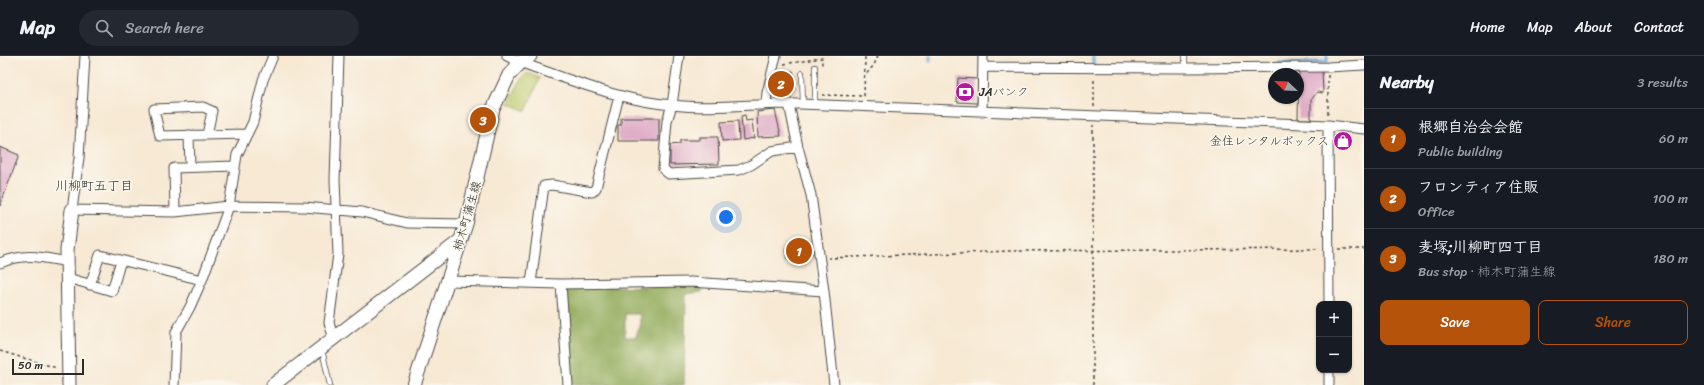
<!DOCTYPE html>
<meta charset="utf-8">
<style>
:root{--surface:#171b24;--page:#242831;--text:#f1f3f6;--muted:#9ea1a6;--line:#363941;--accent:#b45309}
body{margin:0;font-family:Sriracha,"Klee One",sans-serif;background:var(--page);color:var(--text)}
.controls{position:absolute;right:12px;bottom:12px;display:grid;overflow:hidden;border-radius:8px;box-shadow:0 1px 3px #0004}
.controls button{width:36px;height:36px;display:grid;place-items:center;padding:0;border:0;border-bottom:1px solid var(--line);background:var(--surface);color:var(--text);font:20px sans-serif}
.compass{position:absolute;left:1268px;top:12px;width:36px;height:36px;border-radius:50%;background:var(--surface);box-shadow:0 1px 3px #0004;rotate:293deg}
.scale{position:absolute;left:12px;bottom:10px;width:72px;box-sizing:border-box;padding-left:4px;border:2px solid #2b2b2b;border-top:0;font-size:11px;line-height:14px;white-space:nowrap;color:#2b2b2b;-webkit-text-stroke:3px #fbf7ec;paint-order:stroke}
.you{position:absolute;left:726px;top:161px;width:14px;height:14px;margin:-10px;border:3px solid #fff;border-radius:50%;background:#1a73e8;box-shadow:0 0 0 6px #1a73e833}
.badge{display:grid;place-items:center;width:26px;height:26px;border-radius:50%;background:var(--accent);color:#fff;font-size:13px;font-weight:700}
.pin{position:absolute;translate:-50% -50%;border:2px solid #fff;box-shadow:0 1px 4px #0006}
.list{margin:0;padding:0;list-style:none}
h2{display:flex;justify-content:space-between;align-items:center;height:52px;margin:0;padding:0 16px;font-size:17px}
h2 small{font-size:13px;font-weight:400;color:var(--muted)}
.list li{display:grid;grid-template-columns:26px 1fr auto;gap:12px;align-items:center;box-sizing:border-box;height:60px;padding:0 16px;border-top:1px solid var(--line)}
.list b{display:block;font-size:15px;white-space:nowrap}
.list p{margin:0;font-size:13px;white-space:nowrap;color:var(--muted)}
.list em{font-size:13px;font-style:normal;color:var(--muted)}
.actions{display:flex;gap:8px;padding:12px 16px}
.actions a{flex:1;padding:9px 0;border:1px solid var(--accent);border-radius:8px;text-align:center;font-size:14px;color:var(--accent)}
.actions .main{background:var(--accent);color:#fff}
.icon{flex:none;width:22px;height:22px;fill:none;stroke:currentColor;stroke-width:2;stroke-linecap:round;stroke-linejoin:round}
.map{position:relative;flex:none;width:1364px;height:329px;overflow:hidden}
header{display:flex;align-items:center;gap:24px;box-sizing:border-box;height:56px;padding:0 20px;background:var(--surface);border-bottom:1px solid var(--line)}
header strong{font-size:19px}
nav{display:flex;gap:22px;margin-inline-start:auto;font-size:14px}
.search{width:280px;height:36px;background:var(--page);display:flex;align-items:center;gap:10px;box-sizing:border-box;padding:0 14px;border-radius:22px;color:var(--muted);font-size:15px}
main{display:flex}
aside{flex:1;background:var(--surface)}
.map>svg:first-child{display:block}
</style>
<header>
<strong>Map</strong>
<div class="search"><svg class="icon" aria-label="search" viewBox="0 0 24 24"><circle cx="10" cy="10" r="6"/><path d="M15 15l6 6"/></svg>Search here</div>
<nav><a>Home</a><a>Map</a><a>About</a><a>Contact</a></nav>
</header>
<main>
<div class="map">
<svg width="1364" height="329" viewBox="0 0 1364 329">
<rect width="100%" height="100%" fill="#fbf7ec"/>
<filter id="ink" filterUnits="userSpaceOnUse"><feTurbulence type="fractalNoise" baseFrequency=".025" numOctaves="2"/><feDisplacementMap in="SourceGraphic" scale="8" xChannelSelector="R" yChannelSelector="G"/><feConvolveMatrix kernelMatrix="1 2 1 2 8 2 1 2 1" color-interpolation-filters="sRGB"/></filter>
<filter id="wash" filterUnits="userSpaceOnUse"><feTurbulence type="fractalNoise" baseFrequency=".012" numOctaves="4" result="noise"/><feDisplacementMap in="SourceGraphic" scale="16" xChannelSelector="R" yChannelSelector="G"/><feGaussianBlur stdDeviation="0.9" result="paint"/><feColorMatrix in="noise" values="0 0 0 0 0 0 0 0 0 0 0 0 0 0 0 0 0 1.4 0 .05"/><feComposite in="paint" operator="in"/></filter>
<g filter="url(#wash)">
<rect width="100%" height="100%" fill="#f7e9d4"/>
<!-- green -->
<path fill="#bbc96b" stroke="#737a4b" d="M528,17L540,22L526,55L508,47L523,20Z"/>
<!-- forest -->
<path fill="#94ad5f" stroke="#606c45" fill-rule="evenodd" d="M702,230V236L686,238L684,329H572L566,231ZM625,258H640V274H637V281H625Z"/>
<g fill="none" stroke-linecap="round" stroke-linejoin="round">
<!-- stream -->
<path stroke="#5da7d5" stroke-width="3" d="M930,0V4
M1093,0V9H1095
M1182,0V8
M1279,7L1327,6V0"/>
</g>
<g id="blocks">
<!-- building -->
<path fill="#dfadc8" d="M1299,14L1322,15L1323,37L1317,36L1311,44V63H1298Z
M793,15L795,33L774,34L775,17Z
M958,22L978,23L977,47L957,46Z
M775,54L781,80L758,81L757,56Z
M745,59L746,65L752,64L754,82L743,84L741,60Z
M621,62H659V85H618V69H621Z
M738,65L739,84L722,85L721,66Z
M700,81H718L719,108L670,109V89L680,88V84H700Z
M0,91L19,99L0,150Z
M810,187L812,198L788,203L786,192Z"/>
</g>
</g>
<g filter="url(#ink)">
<use href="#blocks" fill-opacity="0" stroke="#4a4844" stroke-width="1"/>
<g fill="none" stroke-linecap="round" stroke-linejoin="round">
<!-- lane casing -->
<g stroke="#4a4844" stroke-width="6">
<path id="lane" d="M1185,0V12
M802,17L803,49
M815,49V11
M322,294L330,329"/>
</g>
<!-- street casing -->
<g stroke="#4a4844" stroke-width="11">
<path id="street" d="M85,0L79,102L72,154L175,156L229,150L304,151L362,156L407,167L466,168
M507,0C525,9 545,15 564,22C599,34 635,46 672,49C715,54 757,47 800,48L1328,69L1364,73
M679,0L672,49L667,65L663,113L669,118L739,114L751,109L772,95L798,91
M983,11L1185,12L1328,11L1364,9
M766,47L767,37L776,0
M789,48L798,91L811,139L824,235L834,329
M982,56L983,0
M1328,69L1329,248
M189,79L190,111
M207,79L212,55L203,51L154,53L160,80L247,78
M175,156L174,112L235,110
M0,207C26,196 41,201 67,206
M68,222L112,235L121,204
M448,225L561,228L691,226L824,235
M531,227L544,130L552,129L592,136L596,132L619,40
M561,228L568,329
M90,229L100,199L202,224
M334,283L329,267L338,198L335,124L339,0
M1329,314V329
M174,329L176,276L190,251L202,224L229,150L237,99L253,66L263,24L273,0"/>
</g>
<!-- secondary casing -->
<g stroke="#4a4844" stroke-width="15">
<path id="secondary" d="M69,329L67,194L72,154
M273,329L461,184
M414,329L466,168L493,53L509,19L521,6L530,0"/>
</g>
<!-- path -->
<path stroke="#4a4844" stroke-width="1.5" stroke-dasharray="3 3" stroke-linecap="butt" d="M784,8L822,2V9
M1328,19V59
M863,22L874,9L878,0
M822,39L864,40L865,0
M1094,51V21
M1338,193H1364
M828,202L1011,195L1320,193
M0,295L57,312
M1093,329V69"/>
<!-- lane -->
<use href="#lane" stroke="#fff" stroke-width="4.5"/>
<!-- street -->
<use href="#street" stroke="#fff" stroke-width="9"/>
<!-- secondary -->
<use href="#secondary" stroke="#fff" stroke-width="13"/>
</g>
</g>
<!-- icons -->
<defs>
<g id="bank-disc" transform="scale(1)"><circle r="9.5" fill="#b5179e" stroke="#fbf7ec"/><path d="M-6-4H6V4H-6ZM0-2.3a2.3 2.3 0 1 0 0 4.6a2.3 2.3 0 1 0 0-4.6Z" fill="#fff"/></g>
<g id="shop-disc" transform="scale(1)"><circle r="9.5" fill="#b5179e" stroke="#fbf7ec"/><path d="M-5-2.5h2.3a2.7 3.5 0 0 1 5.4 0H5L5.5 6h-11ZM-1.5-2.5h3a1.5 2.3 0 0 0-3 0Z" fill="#fff"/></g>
</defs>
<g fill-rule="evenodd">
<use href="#bank-disc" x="965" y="36"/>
<use href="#shop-disc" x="1343" y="85"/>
</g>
<g text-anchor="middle" stroke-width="3" stroke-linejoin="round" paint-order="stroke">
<!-- poi labels -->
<g font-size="12" fill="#2b2b2b" stroke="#fbf7ec" text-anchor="start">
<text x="979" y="40">JAバンク</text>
<text x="1329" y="89" text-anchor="end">金住レンタルボックス</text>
</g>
<!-- street labels -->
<g font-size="12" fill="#2b2b2b" stroke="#fbf7ec">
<text transform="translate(467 160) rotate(-74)" y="4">柿木町蒲生線</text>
</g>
<!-- neighbourhood labels -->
<g font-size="13" fill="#2b2b2b" stroke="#fbf7ec">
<text x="94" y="134">川柳町五丁目</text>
</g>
</g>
</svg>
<div class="controls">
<button>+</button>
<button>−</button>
</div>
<svg class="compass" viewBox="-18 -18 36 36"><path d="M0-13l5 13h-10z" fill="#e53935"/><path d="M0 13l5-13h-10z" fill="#9ea1a6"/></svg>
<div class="scale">50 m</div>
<div class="you"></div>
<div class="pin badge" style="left:799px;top:195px">1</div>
<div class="pin badge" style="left:781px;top:28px">2</div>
<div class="pin badge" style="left:483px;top:64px">3</div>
</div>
<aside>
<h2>Nearby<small>3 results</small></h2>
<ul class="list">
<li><span class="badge">1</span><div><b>根郷自治会会館</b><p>Public building</p></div><em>60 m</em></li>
<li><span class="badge">2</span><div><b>フロンティア住販</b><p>Office</p></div><em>100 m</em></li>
<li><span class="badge">3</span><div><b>麦塚;川柳町四丁目</b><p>Bus stop · 柿木町蒲生線</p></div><em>180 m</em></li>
</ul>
<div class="actions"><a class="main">Save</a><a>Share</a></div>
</aside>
</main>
